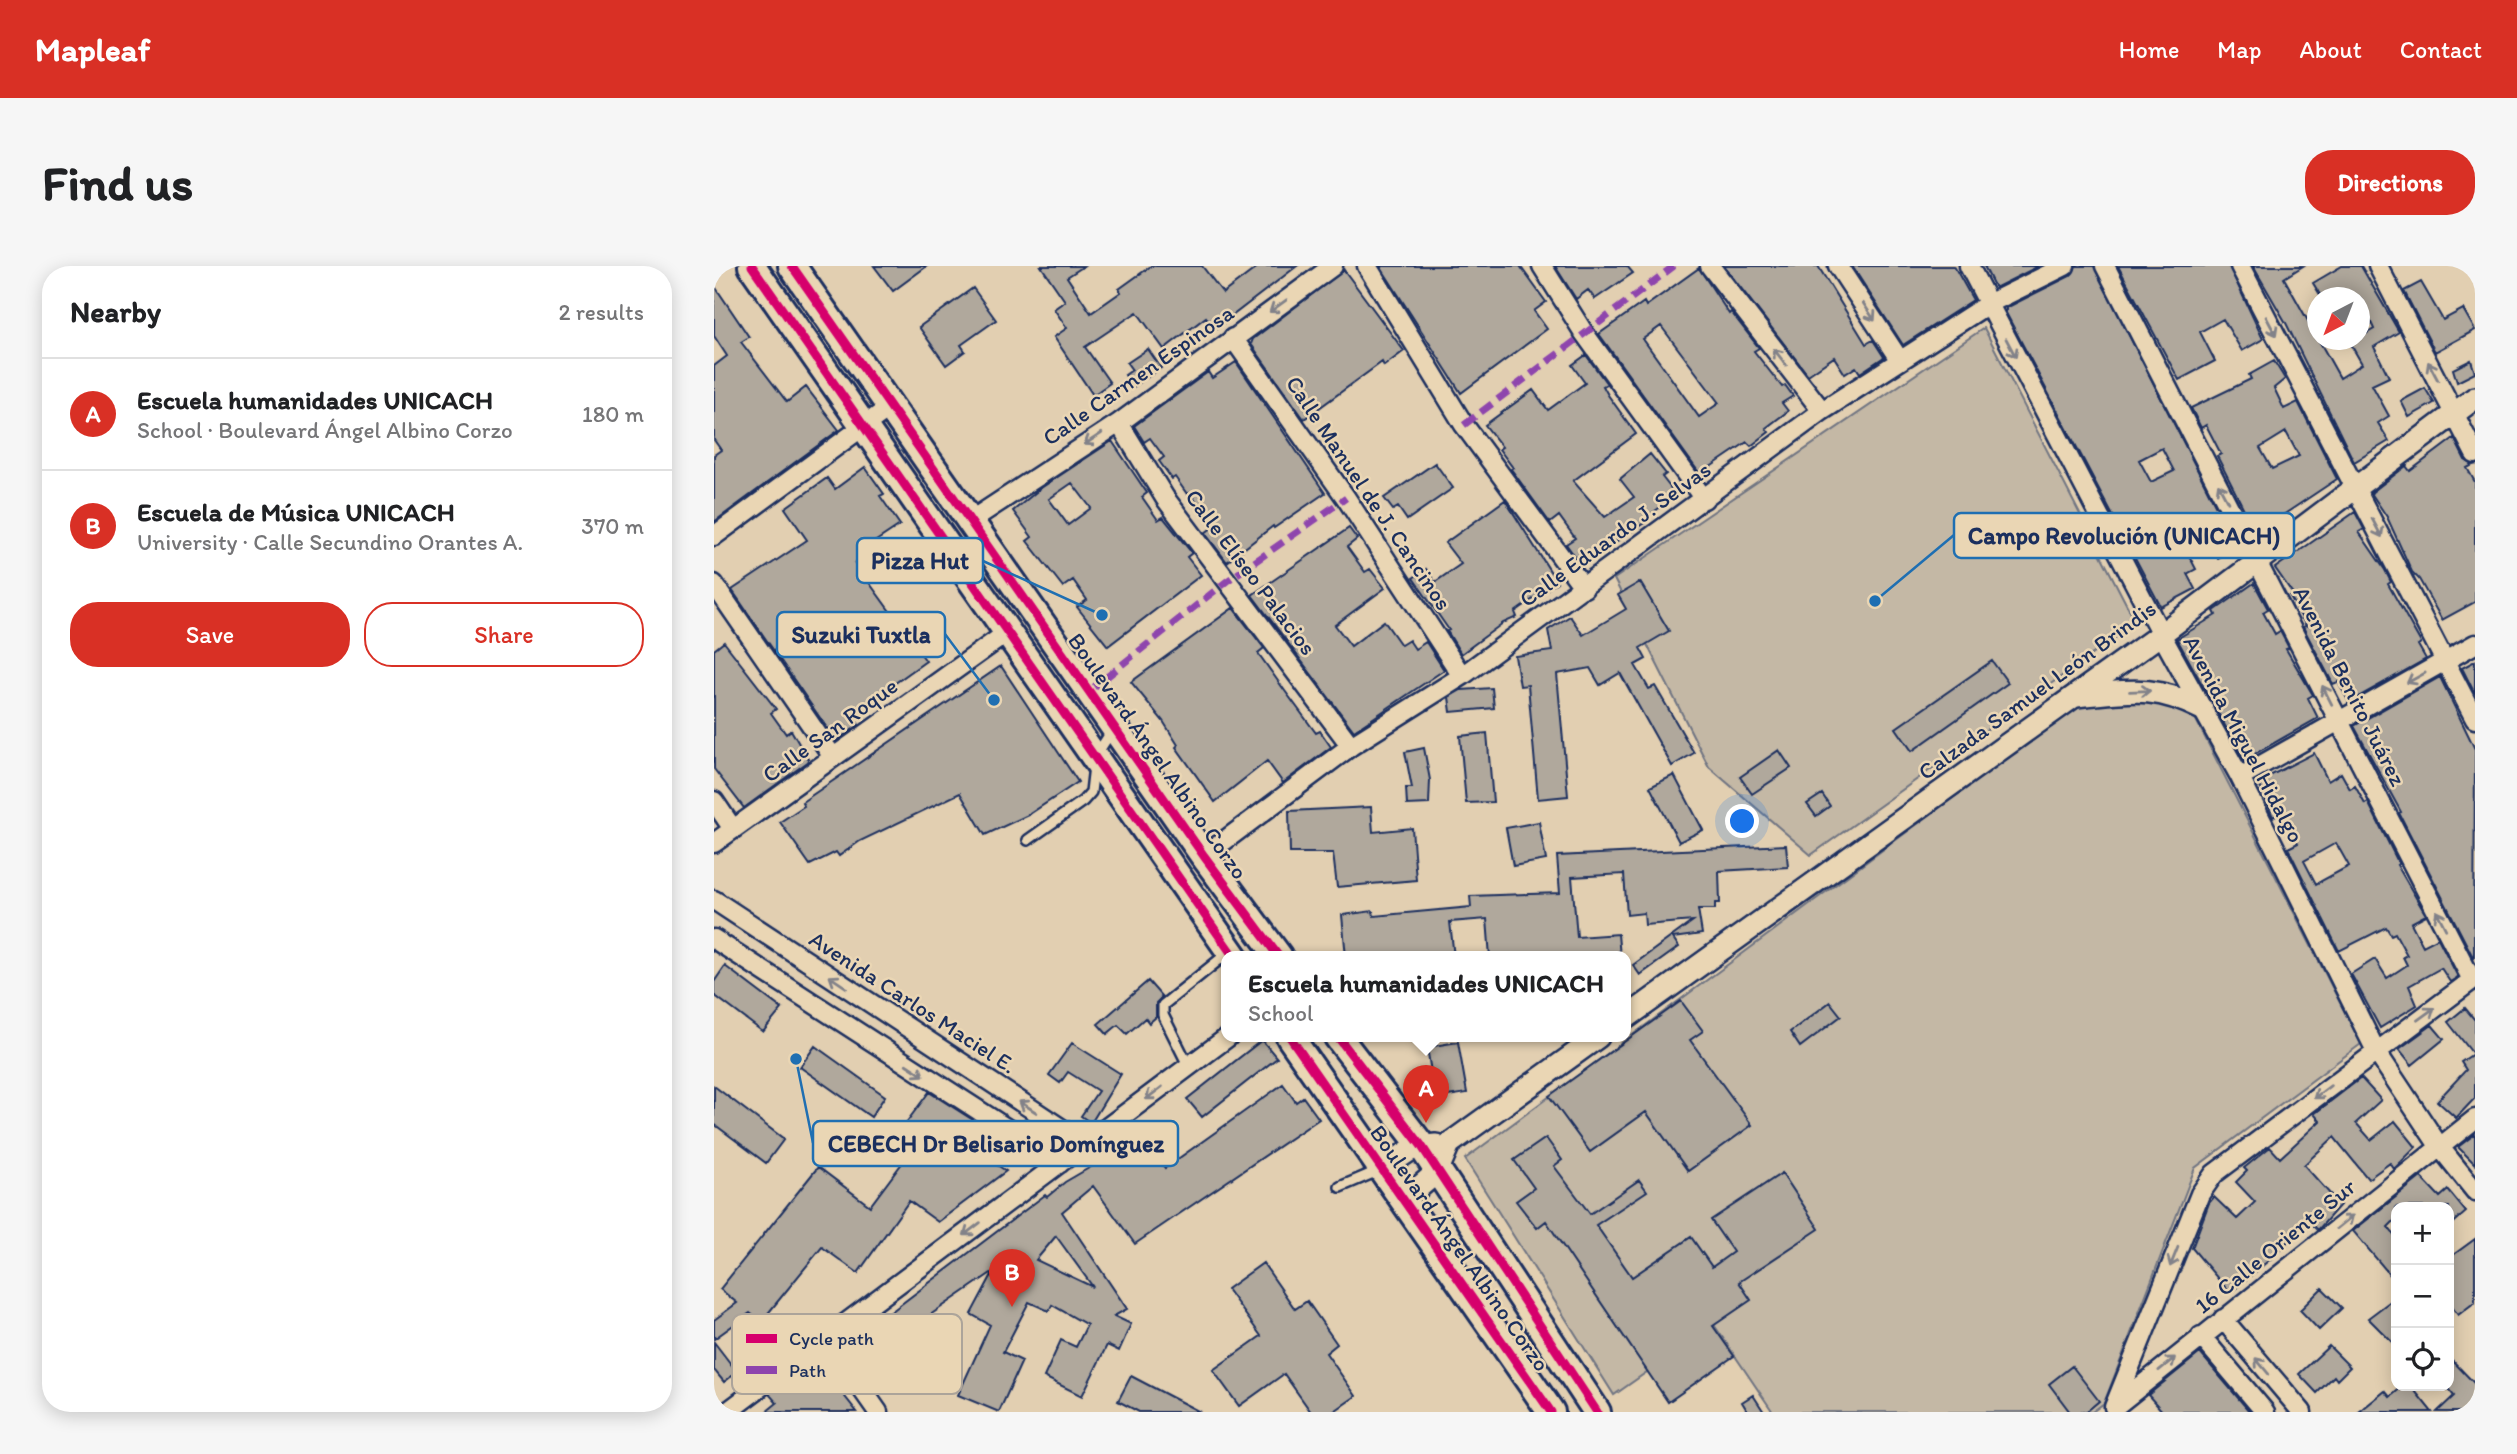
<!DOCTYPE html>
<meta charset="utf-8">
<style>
:root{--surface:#fff;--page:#f6f6f6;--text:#202124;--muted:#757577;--line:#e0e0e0;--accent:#d93025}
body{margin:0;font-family:Itim,sans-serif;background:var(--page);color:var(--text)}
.controls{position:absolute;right:21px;bottom:21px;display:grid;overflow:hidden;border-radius:14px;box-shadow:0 4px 18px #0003}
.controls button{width:63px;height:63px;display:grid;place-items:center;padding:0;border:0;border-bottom:2px solid var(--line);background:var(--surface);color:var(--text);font:35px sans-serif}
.compass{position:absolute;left:1593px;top:21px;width:63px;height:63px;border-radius:50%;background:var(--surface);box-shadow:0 4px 18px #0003;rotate:222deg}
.you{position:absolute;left:1029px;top:556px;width:24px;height:24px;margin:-18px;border:5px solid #fff;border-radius:50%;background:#1a73e8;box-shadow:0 0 0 10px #1a73e833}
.badge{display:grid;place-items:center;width:46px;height:46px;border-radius:50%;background:var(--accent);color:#fff;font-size:23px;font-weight:700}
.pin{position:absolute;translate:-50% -58px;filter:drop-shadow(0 2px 4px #0008)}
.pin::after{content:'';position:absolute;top:37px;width:24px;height:21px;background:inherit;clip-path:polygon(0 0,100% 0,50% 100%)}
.popup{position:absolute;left:507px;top:685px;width:410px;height:91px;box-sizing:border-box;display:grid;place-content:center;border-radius:14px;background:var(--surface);filter:drop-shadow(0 2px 5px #0005);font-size:23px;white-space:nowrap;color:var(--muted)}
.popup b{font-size:26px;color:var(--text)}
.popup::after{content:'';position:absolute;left:50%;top:100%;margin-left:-14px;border:14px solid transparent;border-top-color:var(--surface)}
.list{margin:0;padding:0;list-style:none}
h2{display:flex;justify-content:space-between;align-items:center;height:91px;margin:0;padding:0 28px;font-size:30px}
h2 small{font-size:23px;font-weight:400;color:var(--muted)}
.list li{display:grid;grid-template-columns:46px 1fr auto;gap:21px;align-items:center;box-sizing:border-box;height:112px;padding:0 28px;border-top:2px solid var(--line)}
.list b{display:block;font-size:26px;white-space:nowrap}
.list p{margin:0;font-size:23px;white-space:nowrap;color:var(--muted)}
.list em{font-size:23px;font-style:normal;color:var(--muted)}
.actions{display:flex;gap:14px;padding:21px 28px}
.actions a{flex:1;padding:16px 0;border:2px solid var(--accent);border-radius:28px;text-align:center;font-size:24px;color:var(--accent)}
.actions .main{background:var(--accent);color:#fff}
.icon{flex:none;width:38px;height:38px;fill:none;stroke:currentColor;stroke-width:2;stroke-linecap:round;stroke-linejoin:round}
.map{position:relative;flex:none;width:1761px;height:1146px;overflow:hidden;border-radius:28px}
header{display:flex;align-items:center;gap:42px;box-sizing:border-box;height:98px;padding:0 35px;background:var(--accent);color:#fff}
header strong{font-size:33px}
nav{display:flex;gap:38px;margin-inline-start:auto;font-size:24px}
.intro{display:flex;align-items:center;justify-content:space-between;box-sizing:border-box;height:168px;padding:0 42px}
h1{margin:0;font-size:49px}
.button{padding:18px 32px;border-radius:28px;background:var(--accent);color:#fff;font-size:24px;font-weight:700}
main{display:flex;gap:42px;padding:0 42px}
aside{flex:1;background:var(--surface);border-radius:28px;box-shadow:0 4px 18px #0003}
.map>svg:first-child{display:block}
</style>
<header>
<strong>Mapleaf</strong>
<nav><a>Home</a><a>Map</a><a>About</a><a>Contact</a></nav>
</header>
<div class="intro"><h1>Find us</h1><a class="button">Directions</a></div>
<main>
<aside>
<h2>Nearby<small>2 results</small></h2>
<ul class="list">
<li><span class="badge">A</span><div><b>Escuela humanidades UNICACH</b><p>School · Boulevard Ángel Albino Corzo</p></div><em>180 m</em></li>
<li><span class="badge">B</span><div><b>Escuela de Música UNICACH</b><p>University · Calle Secundino Orantes A.</p></div><em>370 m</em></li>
</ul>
<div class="actions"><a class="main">Save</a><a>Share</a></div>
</aside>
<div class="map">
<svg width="1761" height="1146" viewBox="0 0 1761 1146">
<rect width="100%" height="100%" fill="#e2cfb1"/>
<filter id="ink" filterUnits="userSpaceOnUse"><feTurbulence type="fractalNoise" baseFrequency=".0143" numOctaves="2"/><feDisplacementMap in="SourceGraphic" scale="14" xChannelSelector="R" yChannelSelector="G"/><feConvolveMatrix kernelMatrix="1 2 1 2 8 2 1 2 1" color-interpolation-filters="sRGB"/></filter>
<g filter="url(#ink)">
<!-- green -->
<path fill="#c4b8a5" stroke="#707482" stroke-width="2" d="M1270,62L1422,357L1097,589L995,501L900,313Z
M1436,432L1480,450L1647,778L1481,902L1390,1137L1378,1146H1059L1000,1059L900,1129L751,893L1367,437Z"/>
<!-- building -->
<path fill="#b0a89c" stroke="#1b2f5e" stroke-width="2" fill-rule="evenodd" d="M160,0H213L179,25Z
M327,0H370L353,11L377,47L407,26L405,23L437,0H488L509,27L545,0H583L501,63L492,51L450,83L423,46L371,81L396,117L379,129L340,71L353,62L340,43L351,35Z
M666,0H806L832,36L820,45L833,63L747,127Z
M841,0H913L919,7L881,33L874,24L862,33Z
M1010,0H1104L1152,78L1159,74L1170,91L1146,107L1142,101L1131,108L1120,91L1094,109Z
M1138,0H1240L1259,34L1189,79Z
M1270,0H1325L1281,22Z
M1362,0H1380L1523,282L1504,292L1490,266L1469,278L1482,303L1473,308L1481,323L1447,341L1292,47V42L1356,10ZM1448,182L1460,205L1437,216L1425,194Z
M1404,0H1515L1549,73L1528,85L1509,53L1486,66L1501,95L1465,114Z
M1539,0H1589L1570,12L1626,112L1648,98L1636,77L1660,63L1646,32H1608L1599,17L1628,0H1647L1685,66L1660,81L1675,111L1658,119L1675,150L1664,157L1675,175L1640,196L1572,57Z
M985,2L1015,48L1017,46L1045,82L1040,85L1068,121L1071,119L1079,130L1068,137L1074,145L1052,162L1055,166L1037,180L1033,176L986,208L885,68L930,36L932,40ZM947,60L1005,137L985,151L929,73Z
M630,4L690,85L670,100L668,96L590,153L537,78L539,73Z
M1707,16L1729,54L1749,43L1761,64L1721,86L1690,25Z
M0,19L35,71L27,76L73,136L92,121L125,164L0,256V189L7,184L0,174V100L13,90L0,70Z
M259,22L282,54L247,79L251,85L232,99L205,61Z
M434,83L447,102L419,121L411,109L418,104L413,97Z
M872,89L893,118L889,120L894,129L922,168L859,215L891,251L920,231L906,213L936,188L952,208L948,211L962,229L932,252L933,255L867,299L852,278L861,272L845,250L836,257L797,203L799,202L785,183L788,181L771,159L819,124L834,144L871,117L858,99Z
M1757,94L1761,107L1743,116L1739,103Z
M1560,95L1571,113L1560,122L1570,143L1584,136L1623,213L1542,267L1503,190L1507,188L1492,159L1487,162L1477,142L1537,113L1535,109ZM1572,166L1585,190L1558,203L1546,182Z
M522,96L611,227L560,262L559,260L513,296L491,267L499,261L476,227L473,228L461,211L458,213L445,195L450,191L436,172L430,176L420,160L494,106L498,112Z
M1711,122L1720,137L1695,151L1687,135Z
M1740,172L1751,194L1759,199L1753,202L1761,216V336L1728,354L1705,313L1698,306L1673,251L1657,227L1692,200L1696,205Z
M398,175L433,227L428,231L444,254L449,251L478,287L473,291L487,309L394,380L363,341L373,334L359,314L349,321L313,275L318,271L299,245L327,222ZM358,217L377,242L354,259L335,233Z
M721,197L739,222L693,254L684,241L679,244L670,232Z
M151,201L170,228L166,230L186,259L156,279L159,284L141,297L212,395L138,448L145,459L122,475L18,324L93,274L71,242L113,212L121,223Z
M791,234L843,316L801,346L803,351L789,357L747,388L733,365L735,364L699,312L712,303L721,316L747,298L731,277Z
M1641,246L1650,263L1645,266L1671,304L1677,316L1674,318L1707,377L1704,379L1712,393L1635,436L1624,416L1619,418L1589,361L1592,360L1576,330L1579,328L1561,302Z
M635,262L643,273L633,281L651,306L656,303L671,322L621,359L637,380L670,355L687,379L695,374L701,383L712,376L730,404L640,465L538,329Z
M926,316L955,365L926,382L932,393L921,399L935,423L941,420L980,487L958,500L906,407L886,419L876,402L843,408L854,530L824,533L814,419L806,420L801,390L838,385L834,364L856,350L869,369L912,343L904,329Z
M1540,317L1554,343L1549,346L1561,368L1566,365L1575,382L1572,383L1599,429L1594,432L1604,452L1530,494L1463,373L1502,349L1500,345Z
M519,342L550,382L544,387L571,425L602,467L606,465L617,481L569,517L553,495L501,536L462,481L464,479L449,455L417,416Z
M10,376L62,443L57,447L72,468L77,464L95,495L30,542L0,503V384Z
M1278,395L1294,417L1198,485L1182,462Z
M1761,395V428L1748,402Z
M287,400L364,516L314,549L271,569L246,527L146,575L125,590L122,586L96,599L66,556L90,540L88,536Z
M1726,411L1761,483L1760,693L1685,547L1687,546L1640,460Z
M778,422L780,442L737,446L735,431L747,424Z
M773,467L779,536L752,537L746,470Z
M710,482L716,514L715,538L693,539L692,522H698L691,486Z
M1065,484L1077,502L1038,528L1026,511Z
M1600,487L1614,515L1627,507L1636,523L1641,520L1651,538L1654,536L1685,598L1683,599L1712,649L1697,657L1709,680L1724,672L1744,711L1736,716L1727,702L1695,720L1703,739L1666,762L1637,708L1661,693L1673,712L1693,699L1689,691L1693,689L1681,667L1677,669L1672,661L1625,685L1574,582L1584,577L1567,546L1559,551L1544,516ZM1622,577L1635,600L1602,618L1590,595Z
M960,509L989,564L965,576L936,521Z
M1108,528L1116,540L1102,550L1093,538Z
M657,541L659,566L698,562L702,614L623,621L619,587H576L575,545Z
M825,556L832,594L799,600L792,562Z
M1072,579L1074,601L1005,605L1006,637H1001V643H984L988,668L959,672L965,681L926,709L919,699L979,655L931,659L930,647L913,649L910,608L858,611L863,671L904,668L906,691H776L773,653L736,656L740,691H632L628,649L659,645L660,650L757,641L756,630L846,627L843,590Z
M11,700L68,743L49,766L0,729V716Z
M434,715L448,731L442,737V751L435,757L431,752L413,768L404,759L393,768L384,758Z
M967,735L989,765L976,774L1038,859L974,905L932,846L876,886L835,830Z
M1116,736L1127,750L1086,781L1076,766Z
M1751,742L1761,754V832L1742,852L1723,835L1752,804L1747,796L1759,788L1734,756Z
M1718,759L1730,773L1698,799L1685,783Z
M548,774L563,792L488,851L473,833Z
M744,776L753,827L721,832L713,781Z
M358,777L407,808L377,857L367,850L384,825L354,806L346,817L335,809Z
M101,780L171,830L157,851L86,801Z
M1647,812L1667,834L1642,857L1657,874L1681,855L1702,881L1680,903L1676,897L1654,913L1620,871L1590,899L1626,939L1604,964L1594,954L1560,990L1516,1027L1478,982L1495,937L1500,931L1523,953L1541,936L1522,916L1533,905L1530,902L1556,881L1566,892L1606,855L1600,848Z
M569,818L582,836L589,831L605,853L421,978L379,920L348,946L413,1043L400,1050L417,1058L405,1085L393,1079L368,1130L330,1111L347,1074L362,1081L373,1059L338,1039L335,1045L315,1036L289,1086L308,1095L285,1146L244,1129L276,1059L257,1048L280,1005L174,1078L182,1088L162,1103L144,1079L165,1064L161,1058L331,929L333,931L351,916L399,888L395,882L421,862L451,902ZM342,970L379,1021L322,994Z
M0,820L70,873L52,897L0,858Z
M215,826L259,854L245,873L292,905L224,956L195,935L144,1007L108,981L47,1056L36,1047L0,1073V1054L23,1037L6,1023L104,901L156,940L203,877L186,865Z
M1761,868V898L1744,881Z
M832,872L848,894L840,900L876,948L925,914L933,925L882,959L918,1011L977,971L998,1001L1019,986L997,954L1068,907L1105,963L1025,1016L1037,1034L999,1060L1020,1090L954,1136L832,955L823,962L802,935L820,922L800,894Z
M1707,911L1726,931L1734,924L1752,946L1735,961V941H1682V953L1674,961L1682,971V1016L1639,965Z
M1761,973V1036L1744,1049L1735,1037V992Z
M549,997L581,1043L593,1035L623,1078L612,1087L642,1130L619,1146H597L570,1108L525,1140L499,1104L547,1070L513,1023Z
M1608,1022L1628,1042L1605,1064L1586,1044Z
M1682,1031V1080L1654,1052Z
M0,1076L23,1106L10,1116L0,1104Z
M1615,1080L1636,1101L1623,1114L1620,1110L1603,1127L1585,1108Z
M1486,1087L1536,1146H1449L1434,1129Z
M1735,1091L1761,1118V1146H1723L1740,1130L1735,1124Z
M96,1098L115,1121L120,1117L143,1146H52L63,1137L55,1128Z
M1358,1100L1385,1135L1372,1146H1356L1335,1118Z
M417,1110L486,1146H425L404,1135Z
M1689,1120H1697L1718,1146H1645L1671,1125L1676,1131Z
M1039,1129L1050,1146H1034L1028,1136Z"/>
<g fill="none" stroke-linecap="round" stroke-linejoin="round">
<!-- service casing -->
<g stroke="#1b2f5e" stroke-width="14">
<path id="service" d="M314,574L369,535L377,526L381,491L397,466
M475,801L449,749V739L515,686
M626,921L666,904"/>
</g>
<!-- minor casing -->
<g stroke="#1b2f5e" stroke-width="23">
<path id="minor" d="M653,0L750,159L870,322
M828,0L870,67L990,233
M996,0L1108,145
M1124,0L1185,93
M1255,0L1447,368L1526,511L1662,785L1725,880L1761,925
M1391,0L1758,714
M1526,0L1761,453
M1664,0L1761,188
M519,72L632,232L748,410
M405,157L451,232L637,480
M256,255L405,157L619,0
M0,270L177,140
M0,318L119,491
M1526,511L1761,378
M0,535L19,563
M0,577L294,366
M490,590L637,480L748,410L1108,145L1274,38L1351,0
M0,634L371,878
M0,673L346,897
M1509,1053L1588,1146
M1487,1070L1551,1146
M112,1072L164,1146
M1403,1139L1761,853
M1400,1141L1486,928L1500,908L1761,712
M13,1146L514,771"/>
</g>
<!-- tertiary casing -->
<g stroke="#1b2f5e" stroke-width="26">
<path id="tertiary" d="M1363,430C1415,425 1440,418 1488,443
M912,752L1447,368L1761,132
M668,903L701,881L722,879
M690,934L723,906L735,878L884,771"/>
</g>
<!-- primary casing -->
<g stroke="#1b2f5e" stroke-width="32">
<path id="primary" d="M38,0L520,691
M78,0L490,590L565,691
M576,771L837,1146
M624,771L707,879L883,1146"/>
</g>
<!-- service -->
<use href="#service" stroke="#ead6b4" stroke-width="9"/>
<!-- minor -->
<use href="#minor" stroke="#ead6b4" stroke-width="18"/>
<!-- tertiary -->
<use href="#tertiary" stroke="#ead6b4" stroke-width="21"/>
<!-- primary -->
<use href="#primary" stroke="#ead6b4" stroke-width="26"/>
<!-- quiet -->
<path stroke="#8e44ad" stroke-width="7" stroke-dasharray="14 7" stroke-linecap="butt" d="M750,159L960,0
M375,425L513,315L632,232"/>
<!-- cycleway casing -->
<g stroke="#ead6b4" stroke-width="13">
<path id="cycleway" d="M38,0L520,691
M78,0L490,590L565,691
M576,771L837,1146
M624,771L707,879L883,1146"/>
</g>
<!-- cycleway -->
<use href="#cycleway" stroke="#d6006c" stroke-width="9"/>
</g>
<!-- one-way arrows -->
<defs><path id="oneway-shaft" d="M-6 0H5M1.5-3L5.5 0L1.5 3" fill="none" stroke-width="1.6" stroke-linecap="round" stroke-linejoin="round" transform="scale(1.75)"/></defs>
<g stroke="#828289">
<use href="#oneway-shaft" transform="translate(564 40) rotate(144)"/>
<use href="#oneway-shaft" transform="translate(1155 46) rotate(57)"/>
<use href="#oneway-shaft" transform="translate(1557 60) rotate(62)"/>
<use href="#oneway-shaft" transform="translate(1297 82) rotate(62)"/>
<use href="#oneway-shaft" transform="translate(1066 91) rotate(-128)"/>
<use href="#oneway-shaft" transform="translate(1719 105) rotate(-118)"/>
<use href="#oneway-shaft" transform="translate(379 173) rotate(147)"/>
<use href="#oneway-shaft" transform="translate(1509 227) rotate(-118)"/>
<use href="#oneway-shaft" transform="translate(1663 262) rotate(62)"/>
<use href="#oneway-shaft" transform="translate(1702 412) rotate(151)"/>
<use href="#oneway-shaft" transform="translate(1426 425) rotate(-2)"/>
<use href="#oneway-shaft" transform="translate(1613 429) rotate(-117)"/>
<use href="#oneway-shaft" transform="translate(1727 654) rotate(-117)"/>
<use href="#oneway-shaft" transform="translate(124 716) rotate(-146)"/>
<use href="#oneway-shaft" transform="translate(1712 748) rotate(-36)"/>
<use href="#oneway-shaft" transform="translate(201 804) rotate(33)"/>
<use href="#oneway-shaft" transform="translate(1608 826) rotate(143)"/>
<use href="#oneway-shaft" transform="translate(440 827) rotate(143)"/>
<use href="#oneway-shaft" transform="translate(314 841) rotate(-147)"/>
<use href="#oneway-shaft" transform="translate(1631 956) rotate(-39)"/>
<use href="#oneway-shaft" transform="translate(258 963) rotate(143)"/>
<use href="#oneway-shaft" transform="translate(1460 991) rotate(112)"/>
<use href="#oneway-shaft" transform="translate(1453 1098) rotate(-39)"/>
<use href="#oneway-shaft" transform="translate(1548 1100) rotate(-130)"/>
</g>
</g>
<g text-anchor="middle" stroke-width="5" stroke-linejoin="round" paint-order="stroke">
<!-- street labels -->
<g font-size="23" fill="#1b2f5e" stroke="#ead6b4">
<text transform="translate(424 109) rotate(-35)" y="8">Calle Carmen Espinosa</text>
<text transform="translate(655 227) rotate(56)" y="8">Calle Manuel de J. Cancinos</text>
<text transform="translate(901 268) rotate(-36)" y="8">Calle Eduardo J. Selvas</text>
<text transform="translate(537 306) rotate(53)" y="8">Calle Elíseo Palacios</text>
<text transform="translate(1636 420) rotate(63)" y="8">Avenida Benito Juárez</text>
<text transform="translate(1323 424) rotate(-36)" y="8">Calzada Samuel León Brindis</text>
<text transform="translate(116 464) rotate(-36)" y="8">Calle San Roque</text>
<text transform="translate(1530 473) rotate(62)" y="8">Avenida Miguel Hidalgo</text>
<text transform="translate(444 490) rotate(55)" y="8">Boulevard Ángel Albino Corzo</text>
<text transform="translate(199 736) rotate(33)" y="8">Avenida Carlos Maciel E.</text>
<text transform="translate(1561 980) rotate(-39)" y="8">16 Calle Oriente Sur</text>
<text transform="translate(746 982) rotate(55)" y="8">Boulevard Ángel Albino Corzo</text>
</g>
</g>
<!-- legend -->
<rect x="18" y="1048" width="230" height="80" rx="10" fill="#ead6b4" stroke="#aca49a" stroke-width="2"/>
<rect x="32" y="1068" width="31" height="9" fill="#d6006c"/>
<rect x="32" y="1100" width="31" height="8" fill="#8e44ad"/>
<g font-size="19" fill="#1b2f5e">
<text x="75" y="1079">Cycle path</text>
<text x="75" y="1111">Path</text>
</g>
<!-- callouts -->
<path fill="none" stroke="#1f6fb2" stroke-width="2.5" d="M1161 335L1240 269M388 349L269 295M280 434L231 368M82 793L99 877"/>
<g fill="#1f6fb2" stroke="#ead6b4" stroke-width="2.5">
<circle cx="1161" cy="335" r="7"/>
<circle cx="388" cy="349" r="7"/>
<circle cx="280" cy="434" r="7"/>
<circle cx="82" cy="793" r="7"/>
</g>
<g fill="#ead6b4" stroke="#1f6fb2" stroke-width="2.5">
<rect x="1240" y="247" width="340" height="45" rx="7"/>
<rect x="143" y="272" width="126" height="45" rx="7"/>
<rect x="63" y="346" width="168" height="45" rx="7"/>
<rect x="99" y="855" width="365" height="45" rx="7"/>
</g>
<g font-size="24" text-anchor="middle" font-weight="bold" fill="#1b2f5e">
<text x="1410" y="278">Campo Revolución (UNICACH)</text>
<text x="206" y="303">Pizza Hut</text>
<text x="147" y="377">Suzuki Tuxtla</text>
<text x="282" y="886">CEBECH Dr Belisario Domínguez</text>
</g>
</svg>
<div class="controls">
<button>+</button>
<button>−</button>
<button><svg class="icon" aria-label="locate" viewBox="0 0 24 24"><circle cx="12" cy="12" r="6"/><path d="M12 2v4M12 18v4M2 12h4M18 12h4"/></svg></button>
</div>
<svg class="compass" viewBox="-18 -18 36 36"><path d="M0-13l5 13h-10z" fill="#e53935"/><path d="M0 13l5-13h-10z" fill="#757577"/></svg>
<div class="you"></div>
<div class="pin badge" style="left:712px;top:857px">A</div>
<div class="popup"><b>Escuela humanidades UNICACH</b>School</div>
<div class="pin badge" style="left:298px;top:1041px">B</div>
</div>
</main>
